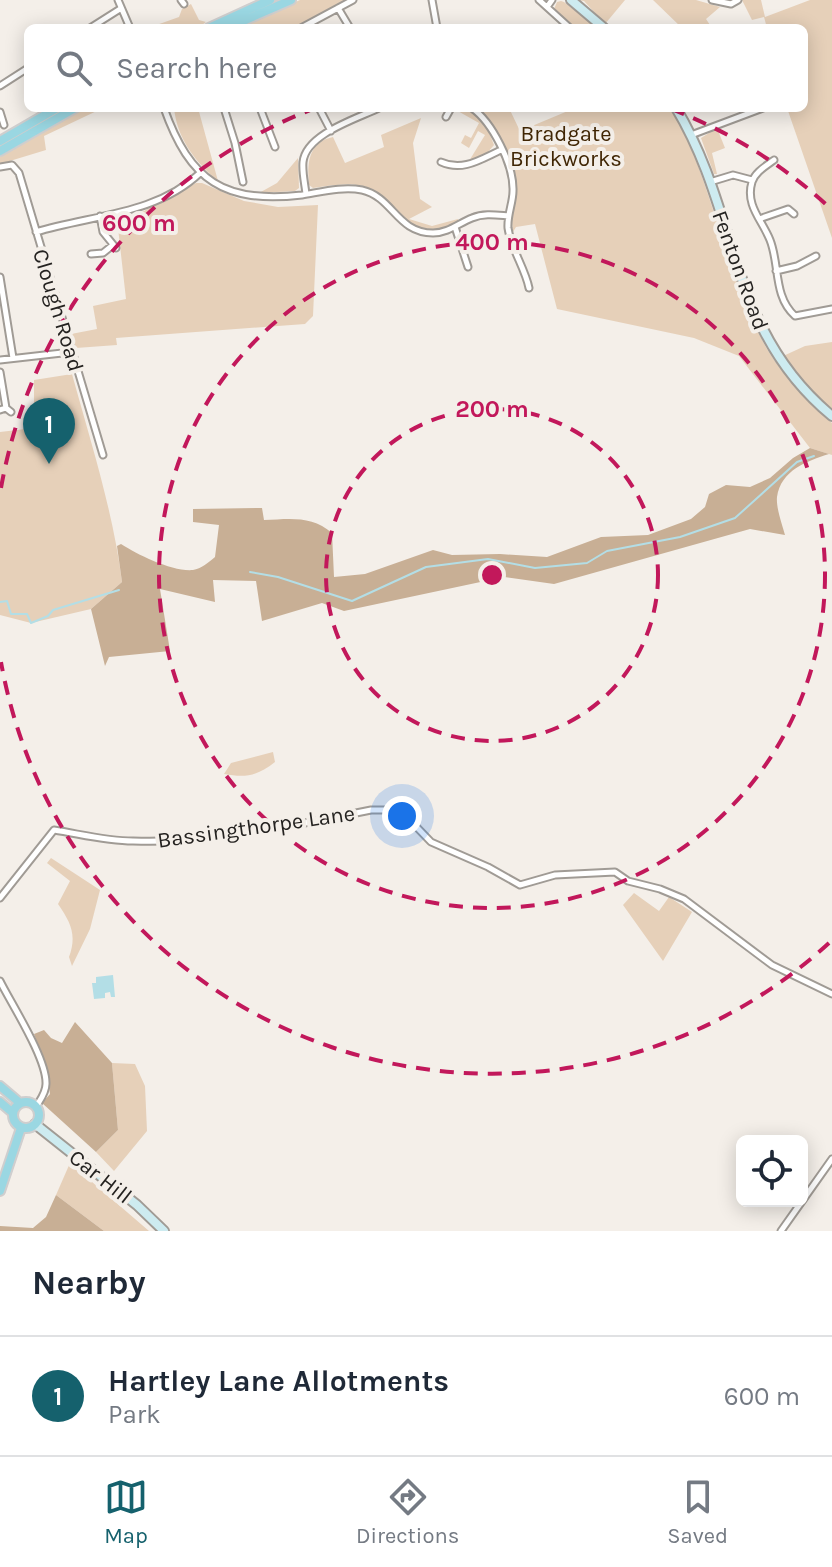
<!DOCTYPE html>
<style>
:root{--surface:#fff;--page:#f6f6f7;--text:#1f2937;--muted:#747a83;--line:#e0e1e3;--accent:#15616d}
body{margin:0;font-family:Karla,sans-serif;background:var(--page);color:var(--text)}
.controls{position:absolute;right:24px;bottom:24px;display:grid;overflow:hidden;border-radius:12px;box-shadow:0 4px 20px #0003}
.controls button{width:72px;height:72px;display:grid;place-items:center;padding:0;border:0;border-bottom:2px solid var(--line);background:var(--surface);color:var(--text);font:40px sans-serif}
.you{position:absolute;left:402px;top:816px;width:28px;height:28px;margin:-20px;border:6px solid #fff;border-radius:50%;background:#1a73e8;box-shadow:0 0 0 12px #1a73e833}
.badge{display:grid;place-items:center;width:52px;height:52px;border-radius:50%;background:var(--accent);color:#fff;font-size:26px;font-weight:700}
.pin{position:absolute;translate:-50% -66px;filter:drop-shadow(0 2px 4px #0008)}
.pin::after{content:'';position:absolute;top:42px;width:28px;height:24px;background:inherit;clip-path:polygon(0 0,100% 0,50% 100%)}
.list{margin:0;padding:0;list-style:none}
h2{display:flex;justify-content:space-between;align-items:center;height:104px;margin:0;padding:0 32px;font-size:34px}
h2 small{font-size:26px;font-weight:400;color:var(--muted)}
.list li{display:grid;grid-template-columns:52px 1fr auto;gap:24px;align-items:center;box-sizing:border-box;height:120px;padding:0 32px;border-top:2px solid var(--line)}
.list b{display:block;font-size:30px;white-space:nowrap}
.list p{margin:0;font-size:26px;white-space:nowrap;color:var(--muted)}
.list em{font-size:26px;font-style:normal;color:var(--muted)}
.icon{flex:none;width:44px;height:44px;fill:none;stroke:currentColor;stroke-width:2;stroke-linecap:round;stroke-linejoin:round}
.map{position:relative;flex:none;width:832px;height:1231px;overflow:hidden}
.search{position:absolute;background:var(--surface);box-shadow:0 4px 20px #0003;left:24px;right:24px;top:24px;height:88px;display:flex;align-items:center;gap:20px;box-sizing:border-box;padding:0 28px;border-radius:12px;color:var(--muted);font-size:30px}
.sheet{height:224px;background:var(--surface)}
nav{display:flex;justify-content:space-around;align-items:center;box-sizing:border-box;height:112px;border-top:2px solid var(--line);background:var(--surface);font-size:22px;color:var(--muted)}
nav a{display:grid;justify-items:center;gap:4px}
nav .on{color:var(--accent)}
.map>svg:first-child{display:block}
</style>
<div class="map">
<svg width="832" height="1231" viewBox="0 0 832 1231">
<rect width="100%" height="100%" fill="#f4efe9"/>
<!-- green -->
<path fill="#e6d0b9" d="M300,0H347L296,28H237Z
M577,0H625L605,24L584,1Z
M653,0H696L720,7L706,19L712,28H682Z
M742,0H761L765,17L810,0H832V238L787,108H804V28H767L764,17L752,20Z
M561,1L564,2L597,28H575L554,9L557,2Z
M191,4L199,20L206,22L198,28H148L179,17L182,9Z
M82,108H103L44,136L46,150L0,164V157Z
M174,108H198L218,181C195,162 177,138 174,108Z
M457,108C477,110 488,127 494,145L488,152L469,161L485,135L478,131L469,148L461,143L465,135L471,138L479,123L456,110Z
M509,108L520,131L575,108H672C714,184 724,273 767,349C784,377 808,401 832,423V455L810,448L739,356L694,338L557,309L535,224L516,227L513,232C510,217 516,203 516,188C517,165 496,124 478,109Z
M421,118L413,143L420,199L432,207L409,219L432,226L458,219V222C404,251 402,196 363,186C347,182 329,186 313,188L309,185C307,164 308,142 333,137L345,163L384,147L381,135Z
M717,128L725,148L712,153L717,174H714L701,138Z
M298,158L299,188L295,191L259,193L277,183Z
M196,183H202L244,201L278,207L318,205L313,316L305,324L129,337L116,338L117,345L76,348L71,334L97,329L93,306L126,299L117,219L144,211Z
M832,342V413L781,357L805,346Z
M72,374C91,443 113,511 122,582L91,609L31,623L0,615V432L34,428V380Z
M273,752L275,762C257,776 246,778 224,774L231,763Z
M51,858L100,890L90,929L72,966L69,957C77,935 71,923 58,904L70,881L47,863Z
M634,893L659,911L669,897L692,912L663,961L623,905Z
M112,1063L135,1064L145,1086L147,1131L114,1171L96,1152L118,1130Z
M70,1163L149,1231H104L56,1195Z"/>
<!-- forest -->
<path fill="#c8af95" d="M810,448L829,454C807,461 781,470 777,497C776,508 782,524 785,535L750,529L554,584L504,577L344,611L322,603L262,621L256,581L213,580L215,602L160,589L170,651L109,657L105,666L91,609L122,582L117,546L121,544C138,555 173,572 193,570C201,569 209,562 215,557L219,525L193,522V509L262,508L264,520C289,519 312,515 332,533L334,577L365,574L433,550L452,555L500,554L547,557L601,537L648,535L691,519L705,507L709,494L726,485L750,487L770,478L793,458Z
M75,1022L112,1063L118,1130L96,1152L42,1103L50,1094L46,1067L34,1034L44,1030L51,1038L62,1043Z
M56,1195L104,1231H0V1226L33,1228L46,1217Z"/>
<!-- water -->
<path fill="#b3dee6" d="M113,975L115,997H111L110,992L105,993V998L94,999L92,983H96V977Z"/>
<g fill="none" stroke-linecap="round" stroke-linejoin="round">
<!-- stream -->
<path stroke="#b3dee6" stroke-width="2" d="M250,572L278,577L352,601L426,567L488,559L535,568L587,563L607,551L680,537L735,518L797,462L814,456
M0,602L7,601L11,614H27L31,623L48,616L53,610L119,590"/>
<!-- street casing -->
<g stroke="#a09b95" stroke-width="9">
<path id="street" d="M118,0L130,28
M181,0L184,4
M432,0L437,28
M539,0L570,28
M712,0L731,4L738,0
M547,7L552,0
M338,8L350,28
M90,28L120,9
M301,28L353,0
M0,86L28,68
M164,108C190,181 224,204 302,195C321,192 343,186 362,190C393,197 397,233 433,233C448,233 459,223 472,218C484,213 496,215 508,216
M224,108L235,143L243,182
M260,108L275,147
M319,108L331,131
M472,108C492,122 514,165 513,191C513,203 507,215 508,228C511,249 525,268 529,288
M0,112L4,125
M446,117L451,108
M691,135L763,108
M774,160C766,166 755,172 752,182C745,205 762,220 770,240C780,265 773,296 795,316L832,309
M441,162C463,172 481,159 501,150
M0,167L12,165L19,173L103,455
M710,182L733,175L752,180
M306,194C305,184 302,173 303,162C306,134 356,119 379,108
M100,216L103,232L116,248
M759,219L788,209L794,214
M455,227L468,267
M36,232C91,215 156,215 200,173
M91,254L103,253L113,245
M776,271L797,266L816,256
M0,277L13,358
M0,360L71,352
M0,372L6,408
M0,410L6,408L11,412
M0,898L54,830C80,834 106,841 133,841C213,844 293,825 371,810H391L406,816L431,842L488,867L520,885L555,875L615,872L628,881L660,889L684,899L772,965L832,994
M0,981C12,1005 47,1059 46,1084C46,1093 40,1100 36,1107
M781,1231L832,1159"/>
</g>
<!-- secondary casing -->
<g stroke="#a09b95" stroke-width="12">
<path id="secondary" d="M571,0L604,28
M676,108C740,214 727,329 832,416
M35,1124L137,1205L164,1231"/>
</g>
<!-- primary casing -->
<g stroke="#cfcece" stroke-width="12">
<path id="primary" d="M209,28L270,0
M227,28L291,0
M0,141L57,108
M0,151L75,108
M0,1086L20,1103
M0,1102L13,1113
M13 1115a13 13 0 1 1 26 0a13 13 0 1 1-26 0Z
M0,1191L21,1128"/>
</g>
<!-- street -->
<use href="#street" stroke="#fff" stroke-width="5"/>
<!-- secondary -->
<use href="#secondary" stroke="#cdebf0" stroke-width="8"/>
<!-- primary -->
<use href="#primary" stroke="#9ad7e2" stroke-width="8"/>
</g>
<!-- distance rings -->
<g fill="none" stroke="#c2185b" stroke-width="4" stroke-dasharray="14 10">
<circle cx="492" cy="575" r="166"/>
<circle cx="492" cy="575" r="333"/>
<path d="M829 943A499 499 0 0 1 1 662M1 488A499 499 0 0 1 313 109M671 109A499 499 0 0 1 829 207"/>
</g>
<g text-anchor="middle" stroke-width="8" stroke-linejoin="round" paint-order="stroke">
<!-- park labels -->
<g font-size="22" fill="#402604" stroke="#f4efe9">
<text x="566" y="141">Bradgate<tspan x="566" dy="25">Brickworks</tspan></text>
</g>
<!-- street labels -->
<g font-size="22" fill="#242220" stroke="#f4efe9">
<text transform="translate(741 270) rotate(70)" y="8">Fenton Road</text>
<text transform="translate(59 310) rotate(73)" y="8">Clough Road</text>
<text transform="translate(256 826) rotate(-8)" y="8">Bassingthorpe Lane</text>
<text transform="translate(101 1176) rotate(38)" y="8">Car Hill</text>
</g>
</g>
<circle cx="492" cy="575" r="12" fill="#c2185b" stroke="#f4efe9" stroke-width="4"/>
<g font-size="24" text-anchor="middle" font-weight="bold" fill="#c2185b" stroke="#f4efe9" stroke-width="8" stroke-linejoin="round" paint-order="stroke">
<text x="139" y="231">600 m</text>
<text x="492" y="250">400 m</text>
<text x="492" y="417">200 m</text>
</g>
</svg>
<div class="controls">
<button><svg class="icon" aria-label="locate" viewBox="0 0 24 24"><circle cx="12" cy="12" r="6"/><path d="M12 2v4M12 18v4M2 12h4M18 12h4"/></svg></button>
</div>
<div class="you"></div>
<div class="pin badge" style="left:49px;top:464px">1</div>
<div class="search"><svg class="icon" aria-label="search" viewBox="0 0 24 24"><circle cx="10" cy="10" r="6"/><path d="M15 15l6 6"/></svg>Search here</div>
</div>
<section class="sheet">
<h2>Nearby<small></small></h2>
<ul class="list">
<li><span class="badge">1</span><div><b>Hartley Lane Allotments</b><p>Park</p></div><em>600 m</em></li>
</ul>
</section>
<nav>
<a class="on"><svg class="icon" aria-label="map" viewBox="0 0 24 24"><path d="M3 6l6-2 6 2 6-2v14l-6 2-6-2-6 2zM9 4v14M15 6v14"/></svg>Map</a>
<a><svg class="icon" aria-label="directions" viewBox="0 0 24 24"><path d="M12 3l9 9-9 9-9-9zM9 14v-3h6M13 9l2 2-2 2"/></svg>Directions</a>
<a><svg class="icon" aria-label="saved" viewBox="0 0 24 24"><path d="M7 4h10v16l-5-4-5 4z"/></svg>Saved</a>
</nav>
